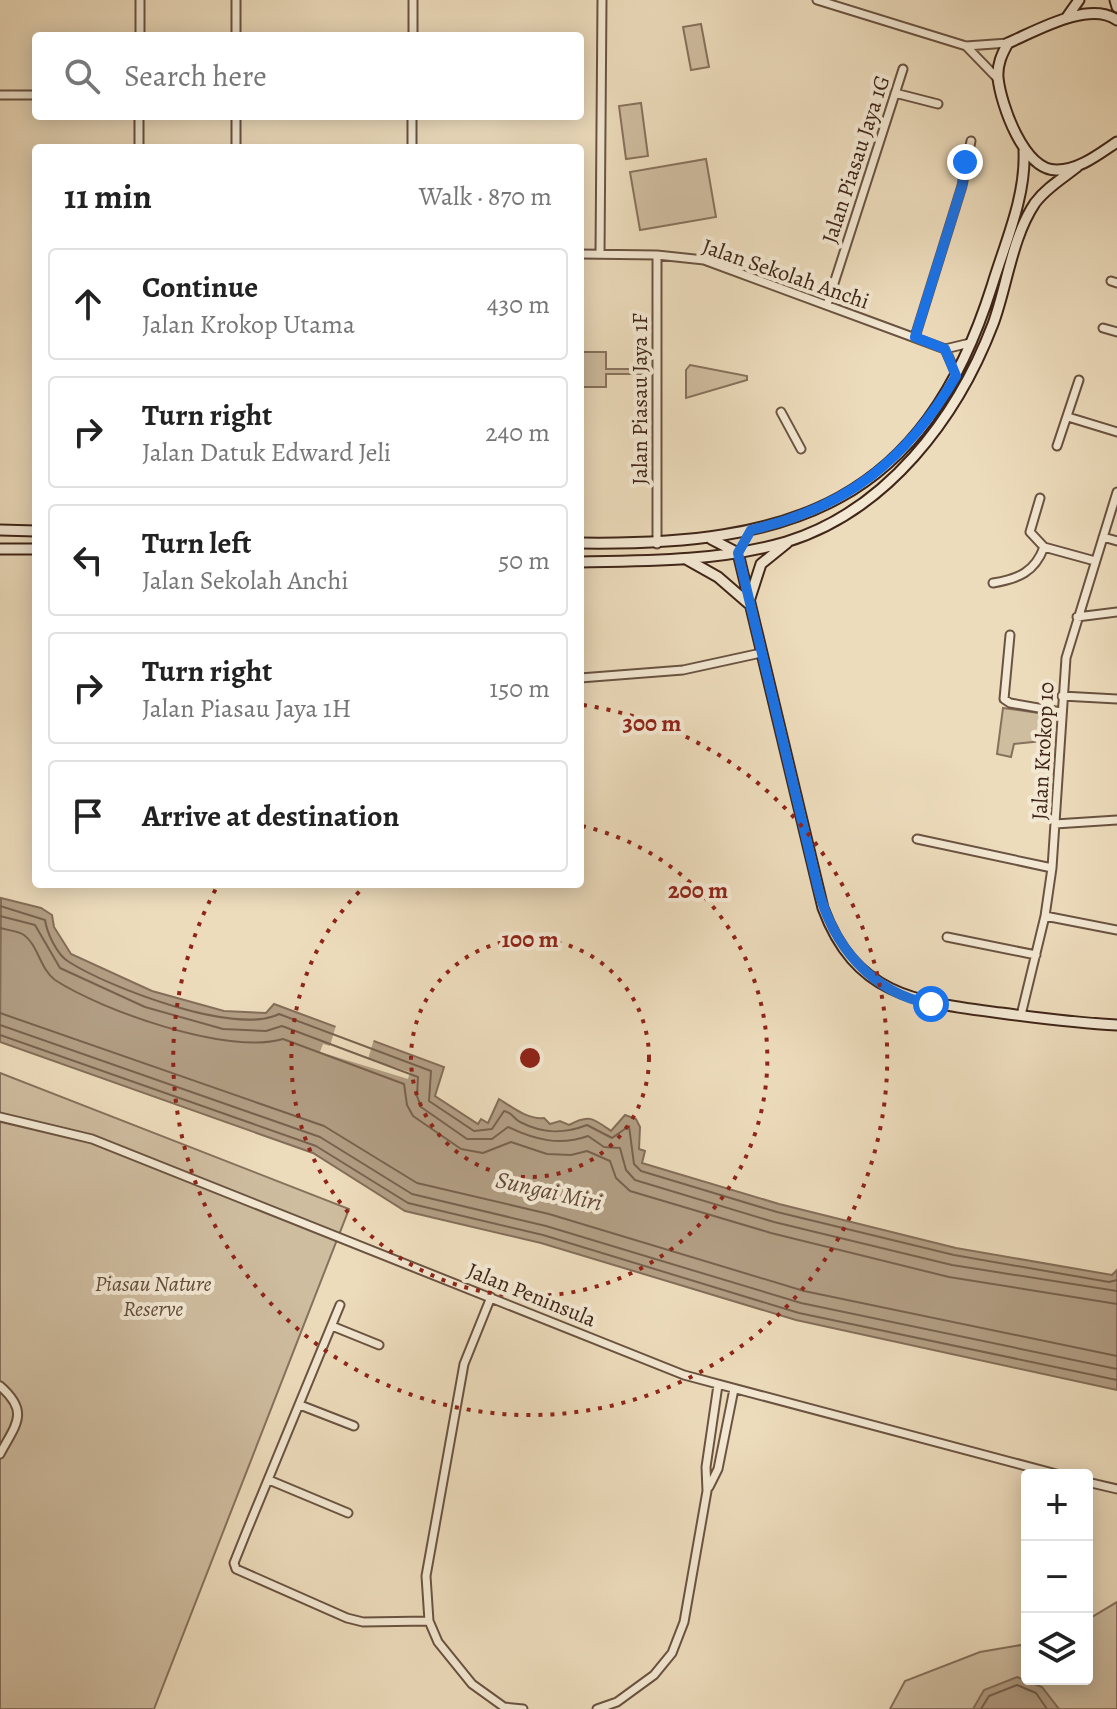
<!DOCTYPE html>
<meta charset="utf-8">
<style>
:root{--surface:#fff;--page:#f2f2f2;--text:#222;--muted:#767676;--line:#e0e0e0}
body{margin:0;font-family:Alegreya,serif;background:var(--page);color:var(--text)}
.controls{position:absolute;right:24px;bottom:24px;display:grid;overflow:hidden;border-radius:8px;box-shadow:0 4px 20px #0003}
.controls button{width:72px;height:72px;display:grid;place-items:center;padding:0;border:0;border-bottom:2px solid var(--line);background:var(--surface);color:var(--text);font:40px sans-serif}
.stop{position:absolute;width:24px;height:24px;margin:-18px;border:6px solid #1a73e8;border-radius:50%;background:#fff}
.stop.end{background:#1a73e8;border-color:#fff;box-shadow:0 2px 8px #0008}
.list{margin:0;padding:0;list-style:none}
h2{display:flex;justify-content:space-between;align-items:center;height:104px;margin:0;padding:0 32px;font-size:34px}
h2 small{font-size:26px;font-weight:400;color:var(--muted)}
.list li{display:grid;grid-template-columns:52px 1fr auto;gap:24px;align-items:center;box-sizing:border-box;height:112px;margin:0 16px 16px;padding:0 16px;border:2px solid var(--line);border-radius:8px}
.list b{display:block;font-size:30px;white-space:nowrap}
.list p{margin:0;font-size:26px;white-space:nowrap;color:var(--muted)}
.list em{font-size:26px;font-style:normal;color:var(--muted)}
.icon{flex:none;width:44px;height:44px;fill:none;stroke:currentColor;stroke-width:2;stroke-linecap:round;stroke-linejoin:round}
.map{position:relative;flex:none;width:1117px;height:1709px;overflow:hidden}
.search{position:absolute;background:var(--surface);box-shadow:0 4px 20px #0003;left:32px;top:32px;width:552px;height:88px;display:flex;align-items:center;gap:20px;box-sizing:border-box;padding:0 28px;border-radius:8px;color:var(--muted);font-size:30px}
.panel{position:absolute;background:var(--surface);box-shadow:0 4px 20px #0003;left:32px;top:144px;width:552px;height:744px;border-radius:8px}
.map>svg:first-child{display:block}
</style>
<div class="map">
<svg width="1117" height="1709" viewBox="0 0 1117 1709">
<rect width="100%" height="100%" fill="#eddcbc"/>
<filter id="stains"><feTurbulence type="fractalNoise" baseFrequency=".0025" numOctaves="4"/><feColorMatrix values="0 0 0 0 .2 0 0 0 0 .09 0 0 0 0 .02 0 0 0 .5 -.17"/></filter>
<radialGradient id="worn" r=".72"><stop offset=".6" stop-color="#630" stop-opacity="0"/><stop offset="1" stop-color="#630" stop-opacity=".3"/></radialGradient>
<!-- green -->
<path fill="#cfbda0" stroke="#87715c" stroke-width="2" d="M701,24L709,67L691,70L683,27Z
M641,103L648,156L626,159L619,106Z
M706,159L716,217L640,230L630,172Z
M580,352H606V369H644V374H606V387H580Z
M690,365L747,376V380L686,398V370Z
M1003,708L1053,715L1052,740L1014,744L1011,757L997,754Z
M0,1073L349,1209L154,1709H0Z
M1117,1602V1709H890L905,1681L980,1652L1027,1644V1679H1087V1620Z"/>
<!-- water -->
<path fill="#b29e84" stroke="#846e59" stroke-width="2" d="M1,898L41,908L52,915L54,927L71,954L152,991L224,1011L266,1013L274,1004L444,1067L435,1096L478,1124L481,1119L488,1123L499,1099C512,1107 528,1120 544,1118L550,1124L560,1121L569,1125C589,1114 593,1118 611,1131L625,1115L636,1119L640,1127L639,1149L645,1151L642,1163L779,1204L956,1248L1112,1275L1117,1270V1390L796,1320L541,1243L405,1211L313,1153L0,1042Z
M1017,1677L1042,1687L1059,1709H973L984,1690Z"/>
<!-- pier -->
<path fill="#eddcbc" d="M337,1022L375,1036L368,1059L410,1072L408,1079L320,1052L323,1044L330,1046Z"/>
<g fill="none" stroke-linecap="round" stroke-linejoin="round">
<!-- shore -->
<path stroke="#78624e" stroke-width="2" d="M0,906L45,920C47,933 57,955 69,962C110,988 236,1036 279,1014L431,1071L429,1101L474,1131L492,1129L504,1111C513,1113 513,1118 520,1122C543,1134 564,1134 587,1125L612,1138L629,1126L634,1164L641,1171L777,1212L954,1255L1109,1282L1117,1280
M0,916L35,925L60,968L145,1007L223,1029L266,1031L282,1026L418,1077L417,1096L421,1107L467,1139H492L508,1127C535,1140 560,1146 588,1136L604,1147L620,1148L626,1170L635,1180L774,1222L952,1265L1117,1291
M0,928C6,930 19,931 24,935C38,945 40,969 55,980C103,1011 227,1055 283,1039L404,1084L407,1105L413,1116L461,1149L483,1153L511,1142L547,1154L571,1155L587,1151L610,1161L616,1178L630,1191L771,1233L949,1277L1117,1304
M0,1013L324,1126L417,1183L549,1214L804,1291L1117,1356
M0,1025L320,1137L412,1194L546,1226L801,1303L1117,1369
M0,1035L316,1146L408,1203L543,1235L799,1313L1117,1380
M981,1709L989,1696L1017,1685L1036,1693L1047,1709"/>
<!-- street casing -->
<g stroke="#6a5341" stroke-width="11">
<path id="street" d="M236,0V36
M817,0L966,46L1008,43
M140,36V0
M413,36V0
M966,46L998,79
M895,93L938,104
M0,95H36
M412,116V148
M139,148V116
M236,148V116
M580,254L657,255L704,260L945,349L956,374
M600,254L602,0
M1111,281L1117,283
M827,305L903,69
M1103,328L1117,332
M915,337L962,186L971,141
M945,349L970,343
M781,412L801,449
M1068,417L1117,432
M1057,446L1079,380
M1040,498L1030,532L1044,547
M1103,537L1117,541
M657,544V255
M993,583C1018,579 1035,572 1044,547L1095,561
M1077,617L1117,612
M1010,635L1004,699L1010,703L1061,712
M580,678L683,670L761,653
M1062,696L1117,699
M1055,824L1117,820
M917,839L1052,868
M1045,916L1117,930
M947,937L1036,955
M1021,1015L1045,916L1052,868L1066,658L1117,492
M0,1117L92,1139L684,1375L1060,1475
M491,1297L464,1364L426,1576L429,1621L438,1642L472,1684L504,1707L523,1709
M340,1305L246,1533L234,1563L236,1569L347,1618L363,1622L429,1621
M332,1326L379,1345
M0,1386C30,1412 16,1424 0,1454
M300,1405L354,1426
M269,1480L348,1513
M1087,1482L1117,1489
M709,1487L718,1469L734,1389
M597,1709L617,1702L654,1675L672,1653L684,1622L707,1491L706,1467L718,1385"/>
</g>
<!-- secondary casing -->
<g stroke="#3f2518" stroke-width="13">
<path id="secondary" d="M1115,0L1117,7
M1067,17L1079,0
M1117,20C1089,0 1036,31 1008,43C1002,54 997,64 998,78C1001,105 1024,171 1057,170C1079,170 1099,154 1117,142
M0,530L36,531
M711,539L738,553
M580,543C792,546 923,504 992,286C1005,243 1026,197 1024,151
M0,549H36
M738,553L823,908C856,997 918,1002 1001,1013C1039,1018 1078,1023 1117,1025
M686,559L718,577L748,603
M580,562C648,561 720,561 786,542C887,511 957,418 993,324C1007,286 1012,237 1035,203C1046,188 1063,178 1077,167
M750,598L761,564L787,543"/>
</g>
<!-- street -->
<use href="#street" stroke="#f3e8d3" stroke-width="7"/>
<!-- secondary -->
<use href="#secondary" stroke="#f3e8d3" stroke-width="9"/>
</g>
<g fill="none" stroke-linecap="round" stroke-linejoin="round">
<!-- route -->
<path stroke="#1a73e8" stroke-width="10" d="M931,1004C871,993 832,944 818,888L738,553L751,530C846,508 907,460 956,376L945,349L915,337L962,186L965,162"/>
</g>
<!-- distance rings -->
<g fill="none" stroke="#8f2418" stroke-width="4" stroke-dasharray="4 8">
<circle cx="530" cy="1058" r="119"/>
<path d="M582 826A238 238 0 1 1 366 885"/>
<path d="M583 705A357 357 0 1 1 218 885"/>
</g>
<g text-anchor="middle" stroke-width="8" stroke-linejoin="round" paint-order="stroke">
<!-- street labels -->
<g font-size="22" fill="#3f2518" stroke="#f3e8d3">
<text transform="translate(855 159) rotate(-72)" y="8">Jalan Piasau Jaya 1G</text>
<text transform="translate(786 273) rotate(19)" y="8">Jalan Sekolah Anchi</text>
<text transform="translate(639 399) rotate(-90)" y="8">Jalan Piasau Jaya 1F</text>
<text transform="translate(1042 751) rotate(-87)" y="8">Jalan Krokop 10</text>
<text transform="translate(532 1294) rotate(22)" y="8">Jalan Peninsula</text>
</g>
<!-- park labels -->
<g font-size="22" font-style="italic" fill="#634b3a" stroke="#f3e8d3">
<text x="153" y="1291">Piasau Nature<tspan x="153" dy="25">Reserve</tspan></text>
</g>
<!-- water labels -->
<g font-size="24" font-style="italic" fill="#624938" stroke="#f3e8d3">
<text transform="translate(549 1191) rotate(13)" y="8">Sungai Miri</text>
</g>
</g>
<circle cx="530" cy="1058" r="12" fill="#8f2418" stroke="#f3e8d3" stroke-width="4"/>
<g font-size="24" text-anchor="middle" font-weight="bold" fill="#8f2418" stroke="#f3e8d3" stroke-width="8" stroke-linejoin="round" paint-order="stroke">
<text x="652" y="731">300 m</text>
<text x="698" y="898">200 m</text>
<text x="530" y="947">100 m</text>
</g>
<rect width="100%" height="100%" filter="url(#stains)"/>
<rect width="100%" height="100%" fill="url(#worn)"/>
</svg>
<div class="controls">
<button>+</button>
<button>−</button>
<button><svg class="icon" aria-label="layers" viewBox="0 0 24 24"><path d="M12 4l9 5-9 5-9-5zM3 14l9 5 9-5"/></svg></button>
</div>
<div class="stop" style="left:931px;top:1004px"></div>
<div class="stop end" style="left:965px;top:162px"></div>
<div class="search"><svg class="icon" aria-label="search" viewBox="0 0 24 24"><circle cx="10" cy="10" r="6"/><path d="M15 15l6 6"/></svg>Search here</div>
<section class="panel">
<h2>11 min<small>Walk · 870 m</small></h2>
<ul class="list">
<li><svg class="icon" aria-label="ahead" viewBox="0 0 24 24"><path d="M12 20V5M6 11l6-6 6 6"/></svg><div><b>Continue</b><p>Jalan Krokop Utama</p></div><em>430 m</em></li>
<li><svg class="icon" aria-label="right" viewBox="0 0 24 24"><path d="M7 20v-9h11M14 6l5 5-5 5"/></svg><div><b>Turn right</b><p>Jalan Datuk Edward Jeli</p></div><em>240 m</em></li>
<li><svg class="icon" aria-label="left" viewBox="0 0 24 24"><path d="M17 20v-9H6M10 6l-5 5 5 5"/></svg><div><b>Turn left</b><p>Jalan Sekolah Anchi</p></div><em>50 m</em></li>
<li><svg class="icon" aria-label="right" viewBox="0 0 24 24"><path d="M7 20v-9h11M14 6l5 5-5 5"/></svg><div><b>Turn right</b><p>Jalan Piasau Jaya 1H</p></div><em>150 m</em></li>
<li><svg class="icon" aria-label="arrive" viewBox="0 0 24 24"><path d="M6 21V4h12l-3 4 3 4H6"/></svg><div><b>Arrive at destination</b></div></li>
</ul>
</section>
</div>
